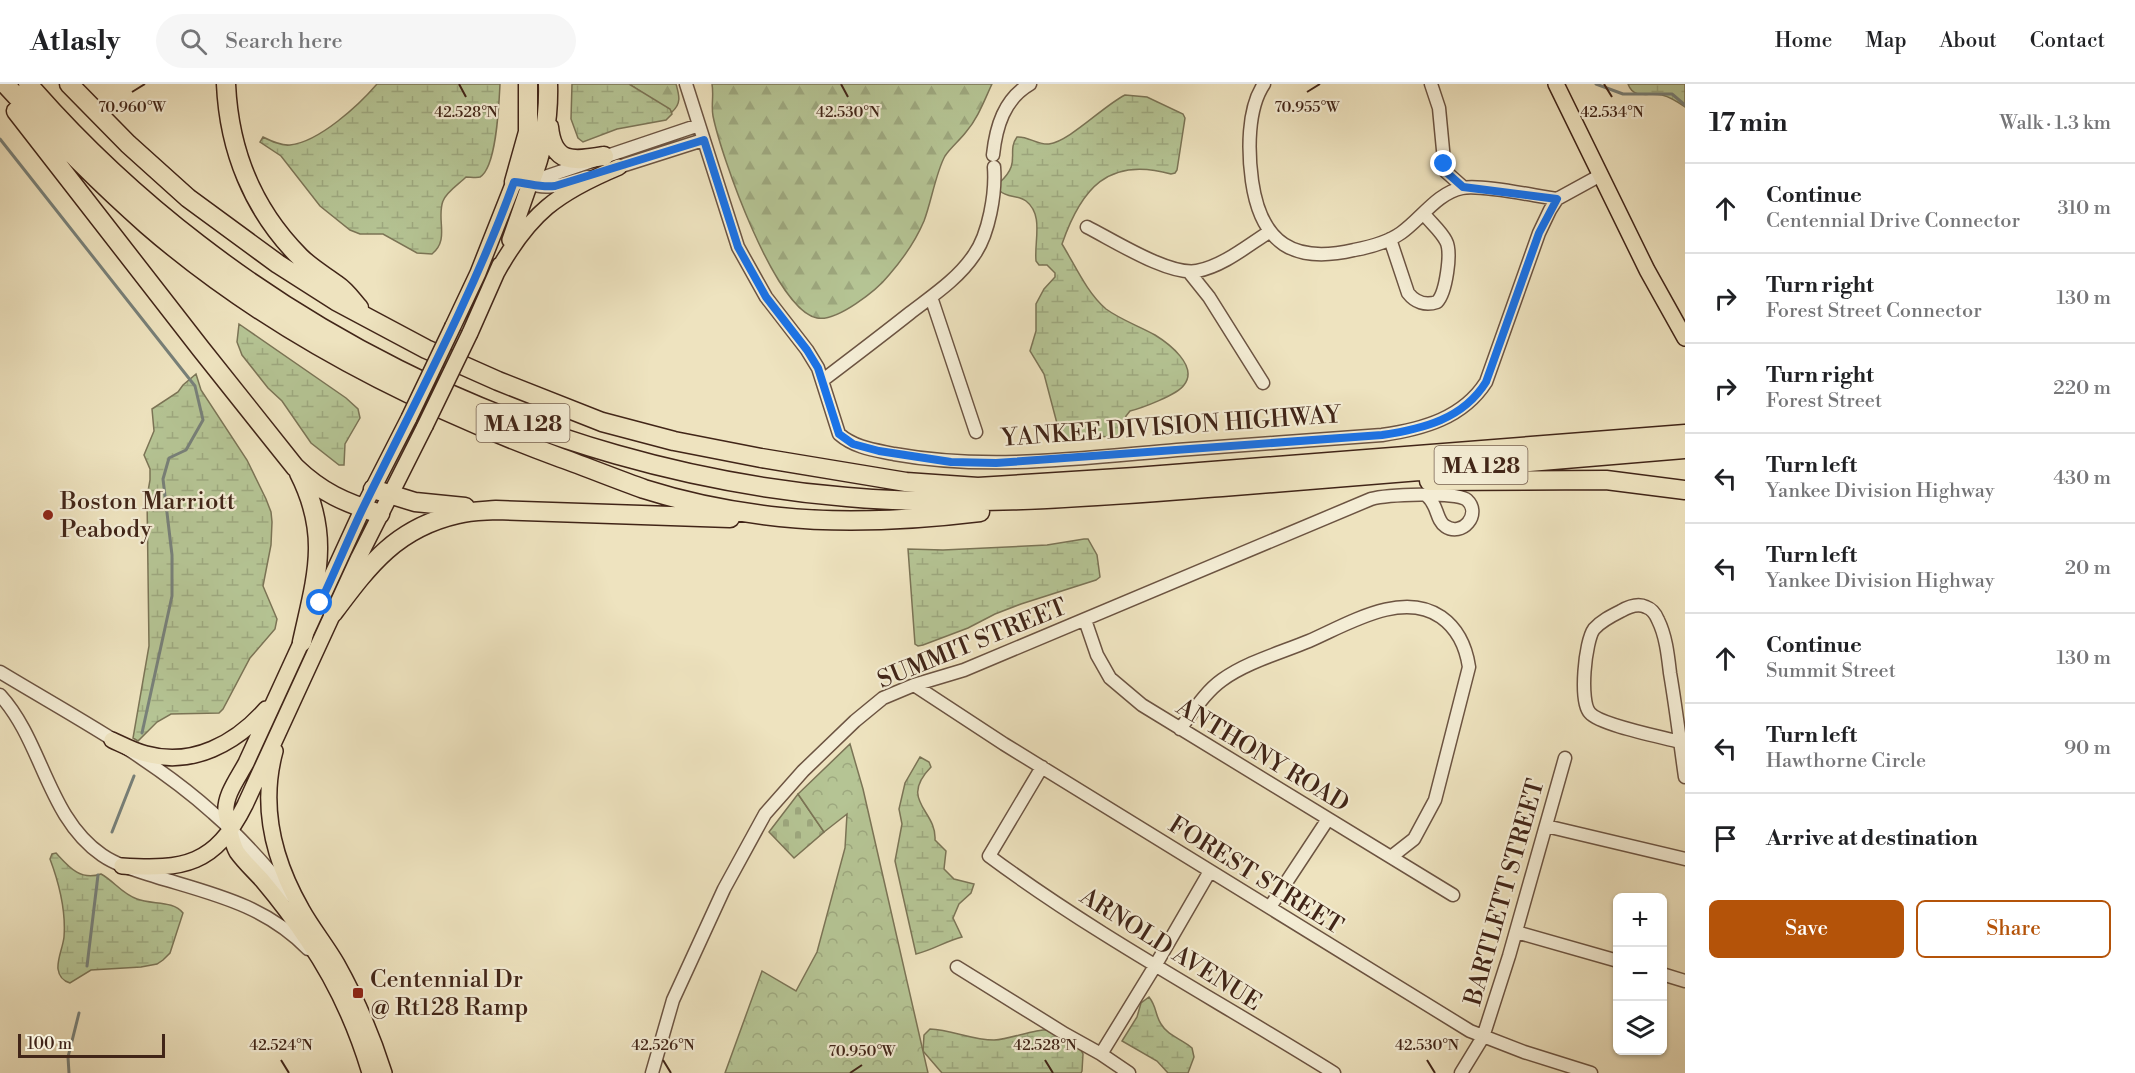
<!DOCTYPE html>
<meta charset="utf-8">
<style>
:root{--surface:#fff;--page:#f6f6f6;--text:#202124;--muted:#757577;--line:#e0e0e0;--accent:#b45309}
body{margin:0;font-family:"Libre Bodoni",serif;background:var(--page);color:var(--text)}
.controls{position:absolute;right:18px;bottom:18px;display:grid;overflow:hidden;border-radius:9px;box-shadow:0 2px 4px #0004}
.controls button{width:54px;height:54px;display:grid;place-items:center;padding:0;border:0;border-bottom:2px solid var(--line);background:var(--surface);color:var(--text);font:30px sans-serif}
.scale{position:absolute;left:18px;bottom:15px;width:147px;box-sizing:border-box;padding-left:6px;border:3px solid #412518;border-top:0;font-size:16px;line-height:21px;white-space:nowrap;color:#412518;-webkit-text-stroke:4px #f4edd5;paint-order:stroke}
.stop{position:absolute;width:18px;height:18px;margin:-14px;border:4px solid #1a73e8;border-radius:50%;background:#fff}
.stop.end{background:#1a73e8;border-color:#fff;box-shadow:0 2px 6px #0008}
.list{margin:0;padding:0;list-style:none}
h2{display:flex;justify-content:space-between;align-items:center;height:78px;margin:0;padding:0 24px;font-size:26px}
h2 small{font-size:20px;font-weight:400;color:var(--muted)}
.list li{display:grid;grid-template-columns:39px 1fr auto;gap:18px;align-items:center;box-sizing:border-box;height:90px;padding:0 24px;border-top:2px solid var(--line)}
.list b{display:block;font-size:22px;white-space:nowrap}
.list p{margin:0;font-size:20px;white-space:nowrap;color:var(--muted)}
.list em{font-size:20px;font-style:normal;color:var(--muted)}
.actions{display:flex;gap:12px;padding:18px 24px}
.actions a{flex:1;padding:14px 0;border:2px solid var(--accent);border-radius:9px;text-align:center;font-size:21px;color:var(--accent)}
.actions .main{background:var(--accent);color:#fff}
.icon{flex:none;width:33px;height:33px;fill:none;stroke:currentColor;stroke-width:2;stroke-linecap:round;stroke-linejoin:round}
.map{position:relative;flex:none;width:1685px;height:989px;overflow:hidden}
header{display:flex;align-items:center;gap:36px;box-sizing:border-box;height:84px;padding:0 30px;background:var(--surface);border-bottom:2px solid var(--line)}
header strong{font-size:28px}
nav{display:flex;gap:33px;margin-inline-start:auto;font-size:21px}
.search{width:420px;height:54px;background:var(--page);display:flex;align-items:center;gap:15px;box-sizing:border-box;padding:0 21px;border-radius:33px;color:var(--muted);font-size:22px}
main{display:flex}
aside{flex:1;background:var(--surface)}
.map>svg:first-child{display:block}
</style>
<header>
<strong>Atlasly</strong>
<div class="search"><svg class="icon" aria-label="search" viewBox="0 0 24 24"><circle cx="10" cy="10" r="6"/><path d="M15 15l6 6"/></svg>Search here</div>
<nav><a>Home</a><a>Map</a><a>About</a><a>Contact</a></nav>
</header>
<main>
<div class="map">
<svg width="1685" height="989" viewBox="0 0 1685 989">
<defs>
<pattern id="forest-firs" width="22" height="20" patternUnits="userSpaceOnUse" patternTransform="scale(1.5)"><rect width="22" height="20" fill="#b5c494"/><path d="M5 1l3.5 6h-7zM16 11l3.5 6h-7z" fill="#9da87f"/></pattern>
<pattern id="wetland-marsh" width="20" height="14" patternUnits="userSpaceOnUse" patternTransform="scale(1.5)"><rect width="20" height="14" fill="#b5c494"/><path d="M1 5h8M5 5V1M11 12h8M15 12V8" fill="none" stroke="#9da87f"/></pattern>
<pattern id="cemetery-stones" width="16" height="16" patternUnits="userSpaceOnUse" patternTransform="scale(1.5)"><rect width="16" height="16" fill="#b5c494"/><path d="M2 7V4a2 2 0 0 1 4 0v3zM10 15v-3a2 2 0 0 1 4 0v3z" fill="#9da87f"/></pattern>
<pattern id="park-crowns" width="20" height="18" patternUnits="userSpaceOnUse" patternTransform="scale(1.5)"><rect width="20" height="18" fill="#b5c494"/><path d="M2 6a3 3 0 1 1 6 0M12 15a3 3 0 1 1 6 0" fill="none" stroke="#9da87f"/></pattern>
</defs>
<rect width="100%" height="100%" fill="#eee3bf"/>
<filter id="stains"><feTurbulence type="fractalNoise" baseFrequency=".00333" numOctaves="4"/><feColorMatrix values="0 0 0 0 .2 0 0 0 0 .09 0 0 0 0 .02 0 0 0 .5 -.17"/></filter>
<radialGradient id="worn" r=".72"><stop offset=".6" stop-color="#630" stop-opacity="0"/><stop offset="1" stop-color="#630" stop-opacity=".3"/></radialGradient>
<!-- forest -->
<path fill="url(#forest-firs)" stroke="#7b7456" stroke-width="1.5" d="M629,0H676C679,11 682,19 672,28Z
M712,0H992C984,17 978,34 966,48C960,56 950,64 945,72C936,88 931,119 924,137C916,156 902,176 889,191C877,206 837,238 817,234C775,226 721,72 713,32C711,21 714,11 712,0Z"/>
<!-- wetland -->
<path fill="url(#wetland-marsh)" stroke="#7b7456" stroke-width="1.5" d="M377,0H500C499,18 497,83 480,93C477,94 470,93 466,93C459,100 446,108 443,117C436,135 450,156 432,170L417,169L383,150H360L350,146L320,122L281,72L260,58L263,53C271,57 281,62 290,61C319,58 359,21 377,0Z
M572,0H629L670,25L672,30L666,36L617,45L583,58L578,54L571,35Z
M1628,0H1685V23C1678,18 1670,13 1662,11C1648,8 1634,16 1628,0Z
M1125,11L1147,13L1183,30L1185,34L1177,86L1175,89L1171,90C1108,72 1081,105 1062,160C1075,181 1087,209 1106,225C1121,236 1139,242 1155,251C1168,259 1199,282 1184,301C1177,311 1142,324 1130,327L1126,332L1121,350L1116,353L1088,352L1069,355L1059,347L1044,290L1030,267L1036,247V220L1044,205L1055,193V189L1047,181H1039L1036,177C1034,157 1044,131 1026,117C1018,111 1007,114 1000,107V98C1022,78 1006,68 1017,53C1028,52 1037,61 1049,60C1070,57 1103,22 1125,11Z
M239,240L346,314L358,325L360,334L345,360L344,381H339L311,359L282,317L268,304L242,271L237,258Z
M196,290L201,306L247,376L266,415L271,428L272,438L271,461L263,502L277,535L275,545L250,574L223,625L219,629L171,630L157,638L138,657L133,654L149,562L147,413L150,396V385L144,371L154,347L152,325L178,308L183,301Z
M1084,455H1088L1097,471L1100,493L1096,496L1021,520L995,530L968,544L923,561L918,562L915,560L908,465L943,466L1047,461Z
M920,673L929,678L931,683C898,717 937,726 935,756L946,767L944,785L954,795L974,800L971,809L959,820L953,834L962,853C946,857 933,866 916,870L895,777L902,740L899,725L905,699Z
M56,769C69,783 80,797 101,790C114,797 122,810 137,815C152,821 173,816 183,829L170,869L163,876L157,880L141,883L91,886L70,899C63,897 59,892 58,885C57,875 63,863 64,853C66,827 59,799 50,775L52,770Z
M1149,913C1157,923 1155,931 1161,940C1168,952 1182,955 1192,964L1194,973L1188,989H1168L1157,977L1122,957L1137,933L1141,919Z
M930,945C952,946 972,956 994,956C1014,955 1033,944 1054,946C1061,947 1069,952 1075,955L1083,970L1082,987L1081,989H942L923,967L924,951Z"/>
<!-- cemetery -->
<path fill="url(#cemetery-stones)" stroke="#7b7456" stroke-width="1.5" d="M798,710L824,748L794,774L769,748Z"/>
<!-- park -->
<path fill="url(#park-crowns)" stroke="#7b7456" stroke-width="1.5" d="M850,660L863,705L928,989H725L762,887L796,907L817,868L845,764L847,730L824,748L798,710Z"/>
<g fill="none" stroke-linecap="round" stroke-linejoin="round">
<!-- stream -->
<path stroke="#788079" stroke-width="3" d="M1596,0L1623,10H1672L1685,21
M0,55L195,302L203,336L186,366L169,374L163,395L172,471V512L142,649
M112,748L134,692
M87,882L98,791
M69,989L68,973L79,929"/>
<!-- minor casing -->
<g stroke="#6c5442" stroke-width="15">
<path id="minor" d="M686,0L738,163L766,213L807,266L818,284L839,350C855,364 875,366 894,370C988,387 1083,374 1177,366C1245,361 1314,356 1382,351C1423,345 1463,334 1486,298L1539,149L1550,126L1557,115L1599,92
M1264,0C1247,25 1248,68 1252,97C1261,160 1294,180 1354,166C1370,163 1387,159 1401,149C1421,135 1437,109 1462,104C1481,100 1535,112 1557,115
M1431,0L1439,24L1445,87L1463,103
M993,71C996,43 1004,15 1030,0
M612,85L703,56
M527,99L699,41
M530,99C548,108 568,98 587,93
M1087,143C1113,156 1169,192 1197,187C1223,182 1247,162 1269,148
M1390,155L1408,209C1415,218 1425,222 1437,218C1446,209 1452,168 1446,157C1441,147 1431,139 1424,130
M1189,188L1209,213L1263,299
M931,213L976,348
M823,296C852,274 881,252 910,229C932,212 958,195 974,171C989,150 996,109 994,83
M1085,536L1097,571L1110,594L1142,621L1453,811
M0,588C71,631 151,673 213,729C242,754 267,783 291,812
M914,601L1004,660L1470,947L1524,968L1591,989
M0,611C43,658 47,733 102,771C118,782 138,787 157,793C213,810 265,821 308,865
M1180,645C1193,628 1205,608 1222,596C1247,578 1280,569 1309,557C1348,540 1402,506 1441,533C1458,545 1466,563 1469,583L1435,716L1414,755L1391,773
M1680,658C1662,653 1600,641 1590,629C1579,618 1585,557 1594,545C1601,537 1611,532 1621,527C1628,523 1638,519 1646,523C1652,525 1656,531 1658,536C1666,552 1668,572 1670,589C1676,624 1680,658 1685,693
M1042,683L989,772C1098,853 1219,917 1334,989
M1546,742L1685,775
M1270,823L1328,735
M1516,848L1618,877
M957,883L1065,950L1101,970L1129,989
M1662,890L1685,897
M1101,970L1155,882L1210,787
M652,989L673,916L724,805L765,730L803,687L855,637L883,614L914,601L964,586L1371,415C1385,411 1457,407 1467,416C1482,430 1462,454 1445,442C1436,436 1438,421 1427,412
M1461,989L1483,953L1509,872L1565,674"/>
</g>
<!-- major casing -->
<g stroke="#412518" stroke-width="18">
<path id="major" d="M1556,0L1647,186L1685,254
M510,156L530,99
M497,188C530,129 557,109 619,83
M453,242L478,189L514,98
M470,249L500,181
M112,656C123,661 134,667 146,670C193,683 236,659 266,625
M275,667C260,722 274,777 302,826C312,844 326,861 337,880C356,914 372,951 384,989
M122,782C184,786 215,781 245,721L359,473L425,342
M370,989C356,942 336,898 308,857C294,836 278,815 262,796C254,787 244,778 237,768C232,760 228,739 226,729C224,712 238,694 246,679L363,424L409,334"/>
</g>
<!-- highway casing -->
<g stroke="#412518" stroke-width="21">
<path id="highway" d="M5,0C50,49 97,97 147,141C268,246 412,319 561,374C589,384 616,395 644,405C688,419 735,428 780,433C846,440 914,436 980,428
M28,0C233,236 536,387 847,413C972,424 1097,412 1222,403C1376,391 1531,378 1685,365
M69,0L128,60L188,114L278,180L336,217L426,265L498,297L602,338L674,357L761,374L906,398L978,403L1135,393L1685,350
M226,0C229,66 253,126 300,173C311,184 325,192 337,201C346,207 352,216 359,224
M16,27L201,265L295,383C322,409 344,418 380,430
M549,43C553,81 574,77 604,72
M514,98L528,48V0
M530,99C543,67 549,34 548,0
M299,389C331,452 316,494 302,558
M1429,397L1606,396L1685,406
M373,405L415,418L465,423
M333,529C369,481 396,444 458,430C470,427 483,427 496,426L730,434"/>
</g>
<!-- minor -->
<use href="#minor" stroke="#f4edd5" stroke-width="12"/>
<!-- major -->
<use href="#major" stroke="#eee3bf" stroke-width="15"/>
<!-- highway -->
<use href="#highway" stroke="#eee3bf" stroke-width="18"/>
<!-- major-bridge casing -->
<g stroke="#412518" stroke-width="18" stroke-linecap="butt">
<path id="major-bridge" d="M409,334L453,242
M425,342L470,249"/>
</g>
<!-- major-bridge -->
<use href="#major-bridge" stroke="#eee3bf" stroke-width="15"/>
</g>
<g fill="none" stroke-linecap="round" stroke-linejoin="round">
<!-- route -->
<path stroke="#1a73e8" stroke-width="8" d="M320,519C335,488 348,455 363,424C416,316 473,211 514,98C529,99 540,104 555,102L704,56L738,163L766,213L807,266L818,284L839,350L853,360L879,367L951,378L996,379L1382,351C1423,345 1463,335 1486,298L1539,149L1557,115L1463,103L1445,87L1444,80"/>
</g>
<!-- ticks -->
<path fill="none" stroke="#412518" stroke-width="2" d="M459,0L466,13M841,0L848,13M1604,0L1612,13M132,8L145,0M1307,8L1320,0M281,976L289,989M663,976L671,989M1045,976L1053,989M1427,976L1435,989M850,989L862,981"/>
<!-- markers -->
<g fill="#8f2418" stroke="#f4edd5" stroke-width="2">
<circle cx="48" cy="431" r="6"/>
<rect x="352" y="903" width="12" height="12" rx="3"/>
</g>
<g text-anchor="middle" stroke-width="4.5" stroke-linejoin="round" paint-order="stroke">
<!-- shield labels -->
<g fill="#f4edd5" stroke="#776151" stroke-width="1.5">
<rect x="476.5" y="320" width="93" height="38" rx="4.5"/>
<rect x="1434.5" y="362" width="93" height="38" rx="4.5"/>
</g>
<g font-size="22" font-weight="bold" fill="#412518">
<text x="523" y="347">MA 128</text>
<text x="1481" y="389">MA 128</text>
</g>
<!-- street labels -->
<g font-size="24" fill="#412518" stroke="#f4edd5">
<text transform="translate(1171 342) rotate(-4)" y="8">YANKEE DIVISION HIGHWAY</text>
<text transform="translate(972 559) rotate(-22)" y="8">SUMMIT STREET</text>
<text transform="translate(1263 671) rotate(31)" y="8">ANTHONY ROAD</text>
<text transform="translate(1256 791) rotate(32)" y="8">FOREST STREET</text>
<text transform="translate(1504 808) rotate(-74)" y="8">BARTLETT STREET</text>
<text transform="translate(1171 865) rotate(32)" y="8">ARNOLD AVENUE</text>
</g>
<!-- poi labels -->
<g font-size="24" fill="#412518" stroke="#f4edd5" text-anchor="start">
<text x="60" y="425">Boston Marriott<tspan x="60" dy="28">Peabody</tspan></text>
<text x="370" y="903">Centennial Dr<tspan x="370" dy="28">@ Rt128 Ramp</tspan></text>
</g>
</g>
<g font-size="15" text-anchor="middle" fill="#412518" stroke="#f4edd5" stroke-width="4.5" stroke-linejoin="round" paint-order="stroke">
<text x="132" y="28">70.960°W</text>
<text x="1307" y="28">70.955°W</text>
<text x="466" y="33">42.528°N</text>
<text x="848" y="33">42.530°N</text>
<text x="1612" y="33">42.534°N</text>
<text x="281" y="966">42.524°N</text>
<text x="663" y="966">42.526°N</text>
<text x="1045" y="966">42.528°N</text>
<text x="1427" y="966">42.530°N</text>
<text x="862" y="972">70.950°W</text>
</g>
<rect width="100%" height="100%" filter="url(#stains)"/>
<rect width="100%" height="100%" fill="url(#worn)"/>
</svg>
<div class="controls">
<button>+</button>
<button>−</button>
<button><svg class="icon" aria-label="layers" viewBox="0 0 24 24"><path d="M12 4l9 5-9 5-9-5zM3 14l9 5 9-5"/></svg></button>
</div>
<div class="scale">100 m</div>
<div class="stop" style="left:320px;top:519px"></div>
<div class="stop end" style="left:1444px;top:80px"></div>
</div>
<aside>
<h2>17 min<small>Walk · 1.3 km</small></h2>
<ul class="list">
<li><svg class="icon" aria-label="ahead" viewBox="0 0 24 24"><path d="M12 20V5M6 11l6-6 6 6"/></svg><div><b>Continue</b><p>Centennial Drive Connector</p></div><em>310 m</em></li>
<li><svg class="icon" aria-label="right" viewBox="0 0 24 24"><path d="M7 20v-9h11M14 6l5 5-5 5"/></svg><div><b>Turn right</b><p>Forest Street Connector</p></div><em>130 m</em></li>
<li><svg class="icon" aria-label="right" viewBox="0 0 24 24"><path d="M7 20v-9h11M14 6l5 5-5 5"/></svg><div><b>Turn right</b><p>Forest Street</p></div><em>220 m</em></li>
<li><svg class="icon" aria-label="left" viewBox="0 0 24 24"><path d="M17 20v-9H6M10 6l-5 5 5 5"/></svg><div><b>Turn left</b><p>Yankee Division Highway</p></div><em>430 m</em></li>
<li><svg class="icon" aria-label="left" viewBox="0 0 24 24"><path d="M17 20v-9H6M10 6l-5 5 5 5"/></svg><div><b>Turn left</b><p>Yankee Division Highway</p></div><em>20 m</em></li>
<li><svg class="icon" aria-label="ahead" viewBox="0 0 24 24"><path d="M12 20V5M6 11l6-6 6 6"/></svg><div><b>Continue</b><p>Summit Street</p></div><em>130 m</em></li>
<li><svg class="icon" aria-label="left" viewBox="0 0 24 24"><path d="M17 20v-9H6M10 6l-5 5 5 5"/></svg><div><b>Turn left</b><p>Hawthorne Circle</p></div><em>90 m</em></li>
<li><svg class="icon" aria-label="arrive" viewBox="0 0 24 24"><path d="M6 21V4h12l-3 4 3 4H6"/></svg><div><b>Arrive at destination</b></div></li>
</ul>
<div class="actions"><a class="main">Save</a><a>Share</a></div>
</aside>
</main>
